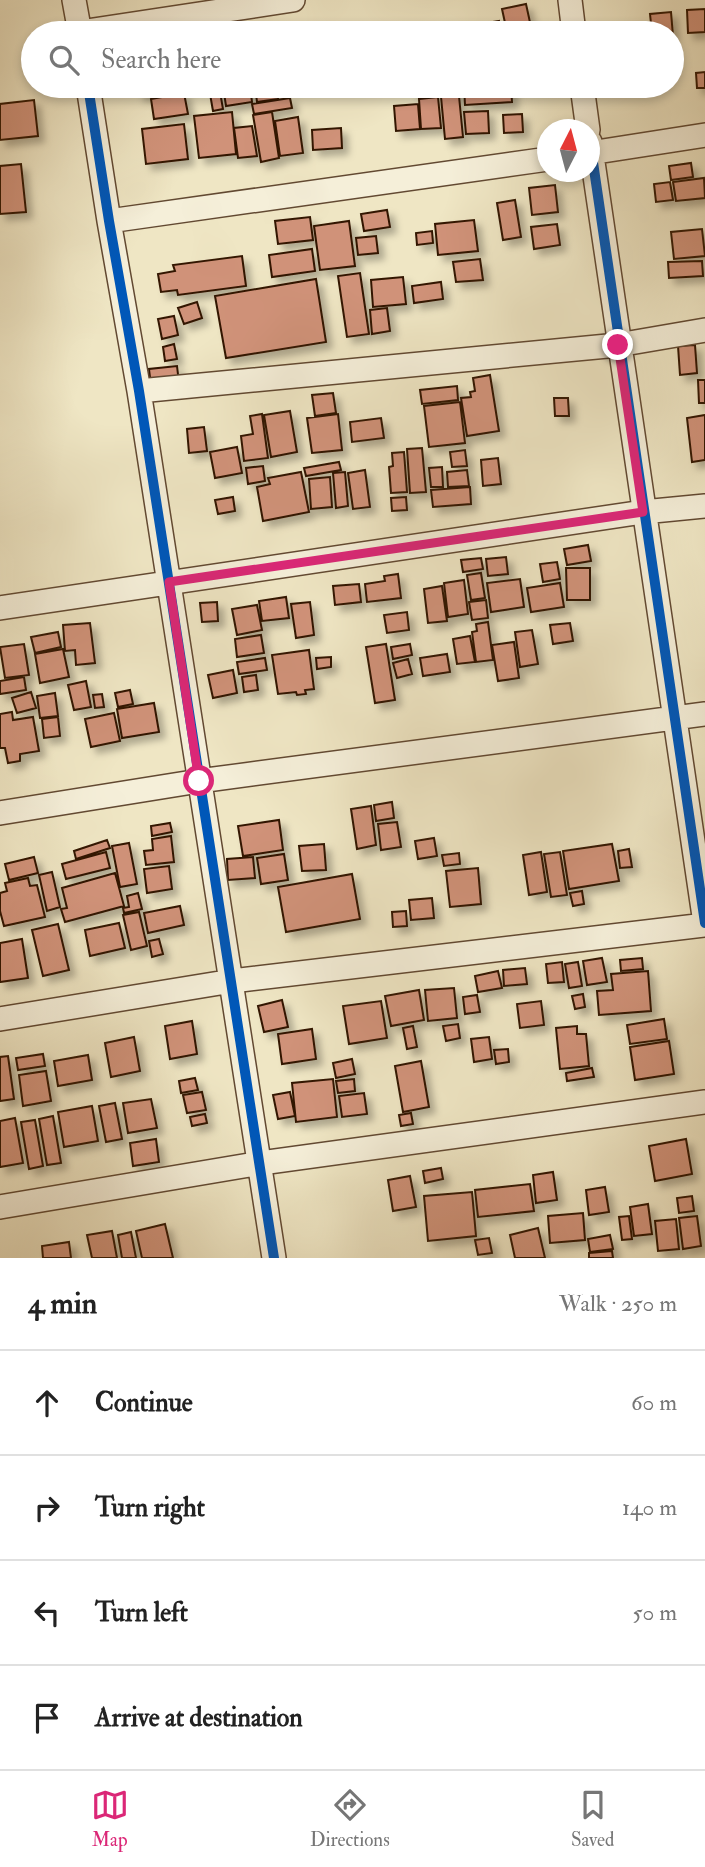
<!DOCTYPE html>
<meta charset="utf-8">
<style>
:root{--surface:#fff;--page:#f6f6f6;--text:#222;--muted:#767676;--line:#e0e0e0;--accent:#db2777}
body{margin:0;font-family:"IM FELL Double Pica",serif;background:var(--page);color:var(--text)}
.compass{position:absolute;left:537px;top:119px;width:63px;height:63px;border-radius:50%;background:var(--surface);box-shadow:0 4px 10px #0003;rotate:6deg}
.stop{position:absolute;width:21px;height:21px;margin:-16px;border:5px solid #db2777;border-radius:50%;background:#fff}
.stop.end{background:#db2777;border-color:#fff;box-shadow:0 2px 7px #0008}
.list{margin:0;padding:0;list-style:none}
h2{display:flex;justify-content:space-between;align-items:center;height:91px;margin:0;padding:0 28px;font-size:30px}
h2 small{font-size:23px;font-weight:400;color:var(--muted)}
.list li{display:grid;grid-template-columns:46px 1fr auto;gap:21px;align-items:center;box-sizing:border-box;height:105px;padding:0 28px;border-top:2px solid var(--line)}
.list b{display:block;font-size:26px;white-space:nowrap}
.list em{font-size:23px;font-style:normal;color:var(--muted)}
.icon{flex:none;width:38px;height:38px;fill:none;stroke:currentColor;stroke-width:2;stroke-linecap:round;stroke-linejoin:round}
.map{position:relative;flex:none;width:705px;height:1258px;overflow:hidden}
.search{position:absolute;background:var(--surface);box-shadow:0 4px 10px #0003;left:21px;right:21px;top:21px;height:77px;display:flex;align-items:center;gap:18px;box-sizing:border-box;padding:0 24px;border-radius:38px;color:var(--muted);font-size:26px}
.sheet{height:511px;background:var(--surface)}
nav{display:flex;justify-content:space-around;align-items:center;box-sizing:border-box;height:98px;border-top:2px solid var(--line);background:var(--surface);font-size:19px;color:var(--muted)}
nav a{display:grid;justify-items:center;gap:4px}
nav .on{color:var(--accent)}
.map>svg:first-child{display:block}
</style>
<div class="map">
<svg width="705" height="1258" viewBox="0 0 705 1258">
<defs>
<filter id="shadow"><feDropShadow dx="6" dy="6" stdDeviation="3.5" flood-color="#0004"/></filter>
</defs>
<rect width="100%" height="100%" fill="#efe6c4"/>
<filter id="stains"><feTurbulence type="fractalNoise" baseFrequency=".00286" numOctaves="4"/><feColorMatrix values="0 0 0 0 .2 0 0 0 0 .09 0 0 0 0 .02 0 0 0 .5 -.17"/></filter>
<radialGradient id="worn" r=".72"><stop offset=".6" stop-color="#630" stop-opacity="0"/><stop offset="1" stop-color="#630" stop-opacity=".3"/></radialGradient>
<!-- building -->
<path fill="#d09279" stroke="#331502" stroke-width="2" filter="url(#shadow)" d="M526,4L531,27L507,32L502,9Z
M705,9V32L688,33L687,10Z
M671,12L673,36L672,33H652L650,14Z
M499,21L501,33H470L469,26Z
M705,72V88H697L696,73Z
M138,86H168L169,91L139,95Z
M219,86L223,109L213,111L209,88Z
M223,86H250L252,102L226,106Z
M413,86H435V92L414,94Z
M440,86H458L463,137L445,139Z
M464,86H511L512,102L465,105Z
M277,90L278,99L257,102L256,94Z
M184,93L188,114L154,119L151,99Z
M438,97L441,128L421,129L419,99Z
M290,98L292,108L254,114L252,104Z
M34,100L38,136L0,140V104Z
M418,104L420,129L396,131L394,106Z
M488,111L489,133L466,134L464,112Z
M232,112L236,154L199,158L194,116Z
M272,112L279,158L261,162L253,115Z
M522,114L523,132L504,133L503,115Z
M298,117L303,153L280,156L275,121Z
M184,124L188,159L146,164L142,129Z
M252,126L257,156L238,158L234,128Z
M341,128L342,148L313,150L312,130Z
M691,163L693,177L671,180L669,166Z
M21,164L26,212L0,214V166Z
M704,178L705,198L676,201L673,182Z
M670,182L673,200L656,202L654,184Z
M555,185L558,212L532,215L529,188Z
M515,200L521,237L503,240L497,203Z
M387,210L390,227L364,231L361,214Z
M310,217L313,240L278,244L275,221Z
M474,220L478,251L438,255L435,224Z
M349,221L355,266L320,270L314,226Z
M557,224L560,245L534,249L531,227Z
M702,229L705,256L674,259L671,232Z
M432,231L433,243L417,245L416,233Z
M376,236L378,253L358,255L356,238Z
M312,249L315,271L272,277L269,255Z
M242,256L246,286L178,295L177,290L161,292L158,274L175,271L173,265Z
M480,259L483,280L456,282L453,262Z
M702,261L703,276L669,278L668,262Z
M360,273L369,334L347,337L338,276Z
M403,277L406,304L373,307L371,280Z
M316,279L326,342L226,358L215,296Z
M441,282L443,299L414,303L412,286Z
M197,302L202,318L184,324L178,308Z
M387,308L390,331L372,334L370,310Z
M174,316L178,335L162,339L158,319Z
M174,344L177,359L165,361L163,347Z
M695,345L697,373L680,375L678,346Z
M177,366L179,383L151,386L149,369Z
M490,375L499,431L467,436L461,398L471,397L470,392L475,391L473,378Z
M698,380H705V403H699Z
M457,386L458,400L422,404L420,390Z
M333,393L336,413L315,416L312,395Z
M554,398H568L569,416H555Z
M460,402L465,443L429,447L424,406Z
M290,411L297,452L271,457L264,415Z
M262,414L268,458L244,461L241,436L253,434L250,416Z
M338,414L342,450L312,453L307,418Z
M705,415V460L692,462L687,418Z
M381,418L384,438L352,442L350,422Z
M204,427L207,451L189,453L187,429Z
M237,447L242,473L215,478L210,452Z
M422,448L426,492L410,493L407,449Z
M465,450L467,466L452,467L450,452Z
M404,452L407,492L391,493L389,467L393,466L392,453Z
M498,458L501,484L483,486L481,460Z
M339,462L341,470L306,476L304,468Z
M263,466L265,481L248,484L246,468Z
M442,467L443,487H431L429,468Z
M365,470L370,507L353,509L348,473Z
M467,470L469,486L448,487L447,472Z
M301,472L309,512L263,521L257,487L270,484L268,478Z
M345,472L348,506L336,508L333,473Z
M330,477L332,507L311,509L309,479Z
M470,487L471,504L433,507L431,490Z
M233,497L235,511L218,514L215,500Z
M406,497L407,510L392,511L391,498Z
M588,545L591,561L567,565L564,549Z
M506,557L508,574L488,576L486,559Z
M481,558L483,569L463,572L461,560Z
M557,562L560,579L543,582L540,564Z
M566,568H590V600H567Z
M481,573L485,598L471,600L467,575Z
M398,574L401,598L367,602L365,584L385,581L384,576Z
M520,579L524,607L491,612L487,583Z
M464,580L468,614L448,617L444,583Z
M560,583L564,607L531,612L527,588Z
M359,584L361,602L335,605L333,586Z
M442,586L447,621L428,623L424,589Z
M286,597L289,618L262,621L259,601Z
M486,600L488,618L472,620L469,602Z
M217,602L218,621L202,622L200,603Z
M310,602L314,635L296,638L291,604Z
M257,605L262,630L237,635L232,609Z
M407,612L409,630L387,633L384,615Z
M488,622L493,660L476,662L472,632L477,631L476,624Z
M90,623L95,663L76,665L75,650L65,651L63,625Z
M570,623L573,641L553,644L550,625Z
M532,630L538,664L520,667L515,632Z
M58,632L61,647L35,653L31,637Z
M261,635L264,653L237,657L235,639Z
M470,636L475,662L457,664L453,639Z
M514,642L519,678L498,681L492,645Z
M24,644L29,675L5,678L0,647Z
M386,644L395,700L375,703L366,647Z
M410,644L412,655L393,659L391,647Z
M63,649L69,677L40,683L35,654Z
M309,650L314,689L305,690L306,694L297,695L296,692L278,694L272,655Z
M447,654L450,672L423,676L420,658Z
M331,657V667L317,669L316,658Z
M265,658L267,670L239,674L237,662Z
M408,659L412,674L397,678L393,663Z
M233,670L237,693L213,698L208,675Z
M256,675L258,690L244,692L242,677Z
M24,677L26,690L0,694V681Z
M86,681L91,707L74,710L68,685Z
M130,690L133,704L118,707L115,693Z
M31,692L36,708L17,713L12,698Z
M55,693L58,716L40,718L37,696Z
M102,694L104,707L95,708L93,695Z
M154,703L159,732L122,738L117,709Z
M12,712L13,720L33,717L39,751L20,754V761L8,763L5,748H0V714Z
M114,713L120,741L91,747L85,719Z
M58,717L60,736L44,738L42,719Z
M392,802L394,818L376,821L374,805Z
M371,806L376,845L357,849L351,809Z
M279,820L283,850L243,856L238,826Z
M397,822L401,847L381,850L378,824Z
M170,823L172,832L152,836L151,826Z
M171,836L174,862L146,865L144,851L153,850L152,839Z
M434,838L437,856L418,859L415,841Z
M107,840L110,848L76,859L74,851Z
M129,843L137,884L120,887L112,846Z
M324,844L326,870L302,871L299,846Z
M612,844L619,881L569,889L563,851Z
M629,849L632,867L620,868L618,851Z
M106,852L110,868L66,879L62,864Z
M541,852L547,892L529,895L523,855Z
M560,852L567,895L551,897L544,854Z
M459,853L460,864L444,866L442,855Z
M284,854L288,880L261,884L257,858Z
M34,857L38,873L9,880L5,864Z
M253,857L255,878L228,880L227,859Z
M169,866L172,889L147,893L144,869Z
M478,868L481,904L450,907L446,871Z
M52,872L60,907L47,911L39,875Z
M115,873L124,906L65,922L61,909L67,908L62,888Z
M352,874L360,919L286,932L278,887Z
M28,878L30,886L37,885L45,917L4,926L0,911V893L7,891L5,883Z
M582,891L584,904L573,906L570,893Z
M138,893L142,909L124,913L123,908L129,907L127,896Z
M432,898L434,918L411,920L409,900Z
M180,906L184,925L148,933L144,913Z
M406,911L407,926L393,927L392,912Z
M139,912L147,946L131,950L123,915Z
M119,923L125,948L90,956L85,930Z
M58,924L69,970L43,976L32,930Z
M22,939L28,978L0,982V943Z
M159,939L163,954L152,957L149,941Z
M602,958L607,982L587,985L583,961Z
M642,958L643,969L621,971L620,960Z
M562,962L564,982L548,983L546,964Z
M578,962L582,986L569,988L565,964Z
M525,968L527,984L504,986L503,970Z
M498,971L502,988L478,992L475,976Z
M648,971L651,1011L599,1015L597,991L613,990L611,974Z
M454,988L457,1018L428,1021L425,990Z
M419,990L424,1020L391,1026L385,996Z
M583,994L585,1007L575,1009L572,996Z
M477,995L480,1012L465,1014L463,997Z
M282,1000L288,1027L264,1032L258,1006Z
M381,1001L387,1038L349,1044L343,1006Z
M541,1001L544,1025L520,1028L517,1004Z
M664,1019L667,1039L630,1044L627,1025Z
M192,1021L197,1054L170,1059L165,1026Z
M458,1024L460,1038L446,1041L443,1026Z
M413,1026L417,1047L407,1049L403,1028Z
M577,1026V1034H586L589,1066L560,1069L556,1028Z
M312,1029L316,1059L282,1064L278,1034Z
M134,1037L140,1071L111,1077L105,1043Z
M489,1037L492,1059L474,1062L471,1039Z
M669,1041L674,1074L635,1080L630,1047Z
M508,1049L509,1062L496,1064L494,1050Z
M43,1054L45,1066L18,1070L16,1058Z
M88,1055L92,1080L58,1086L54,1061Z
M8,1056L14,1099L0,1101V1057Z
M352,1059L355,1074L336,1078L333,1063Z
M421,1061L429,1107L403,1112L395,1066Z
M592,1068L594,1077L567,1081L566,1073Z
M46,1071L51,1101L23,1106L19,1075Z
M195,1078L198,1090L181,1093L179,1081Z
M333,1079L337,1117L296,1122L292,1083Z
M354,1079L355,1091L338,1093L336,1081Z
M202,1092L206,1110L187,1113L183,1095Z
M290,1092L295,1116L278,1119L273,1095Z
M364,1093L367,1114L342,1117L339,1096Z
M151,1099L157,1128L128,1133L123,1103Z
M115,1103L122,1139L106,1142L99,1106Z
M92,1106L98,1141L64,1147L58,1112Z
M411,1113L413,1124L401,1126L399,1115Z
M205,1114L207,1123L192,1126L190,1117Z
M53,1116L61,1163L47,1165L39,1119Z
M15,1118L23,1163L0,1167V1121Z
M35,1120L43,1166L29,1169L21,1122Z
M156,1139L159,1162L133,1166L130,1143Z
M686,1139L692,1174L655,1181L649,1146Z
M441,1168L443,1179L425,1183L423,1171Z
M553,1172L557,1200L536,1203L533,1175Z
M410,1176L416,1207L393,1211L388,1180Z
M530,1184L534,1211L478,1217L475,1190Z
M605,1187L609,1212L589,1215L586,1190Z
M472,1192L476,1236L428,1241L424,1196Z
M692,1196L694,1211L679,1213L677,1198Z
M648,1204L652,1234L634,1236L630,1207Z
M583,1213L585,1240L550,1243L548,1216Z
M629,1216L632,1239L622,1240L619,1217Z
M697,1216L701,1246L683,1249L679,1218Z
M676,1219L679,1249L658,1251L655,1221Z
M165,1224L173,1258H142L136,1231Z
M538,1228L545,1258H515L510,1235Z
M112,1231L117,1258H92L87,1235Z
M131,1232L136,1258H122L118,1235Z
M610,1235L613,1249L590,1252L588,1239Z
M489,1238L492,1253L478,1255L475,1240Z
M69,1242L71,1258H43L42,1246Z
M612,1251L613,1258H589V1253Z"/>
<g fill="none" stroke-linecap="round" stroke-linejoin="round">
<!-- street casing -->
<g stroke="#624932" stroke-width="26">
<path id="street" d="M74,0L80,33
M570,0L574,33
M80,32L293,0
M88,86L109,221L139,391L274,1258
M582,86L588,130
M590,142L705,923
M590,153L705,135
M109,221L548,159
M139,391L618,345L705,330
M0,608L643,512L705,506
M0,813L199,781L705,714
M0,1019L232,981L705,925
M0,1207L261,1163L705,1102"/>
</g>
<!-- street -->
<use href="#street" stroke="#f5efd9" stroke-width="23"/>
<!-- cycleway casing -->
<g stroke="#f5efd9" stroke-width="15">
<path id="cycleway" d="M88,86L109,221L139,391L274,1258
M590,142L705,923"/>
</g>
<!-- cycleway -->
<use href="#cycleway" stroke="#0057b8" stroke-width="10"/>
</g>
<g fill="none" stroke-linecap="round" stroke-linejoin="round">
<!-- route -->
<path stroke="#db2777" stroke-width="9" d="M199,781L169,582L643,512L618,345"/>
</g>
<rect width="100%" height="100%" filter="url(#stains)"/>
<rect width="100%" height="100%" fill="url(#worn)"/>
</svg>
<svg class="compass" viewBox="-18 -18 36 36"><path d="M0-13l5 13h-10z" fill="#e53935"/><path d="M0 13l5-13h-10z" fill="#767676"/></svg>
<div class="stop" style="left:199px;top:781px"></div>
<div class="stop end" style="left:618px;top:345px"></div>
<div class="search"><svg class="icon" aria-label="search" viewBox="0 0 24 24"><circle cx="10" cy="10" r="6"/><path d="M15 15l6 6"/></svg>Search here</div>
</div>
<section class="sheet">
<h2>4 min<small>Walk · 250 m</small></h2>
<ul class="list">
<li><svg class="icon" aria-label="ahead" viewBox="0 0 24 24"><path d="M12 20V5M6 11l6-6 6 6"/></svg><div><b>Continue</b></div><em>60 m</em></li>
<li><svg class="icon" aria-label="right" viewBox="0 0 24 24"><path d="M7 20v-9h11M14 6l5 5-5 5"/></svg><div><b>Turn right</b></div><em>140 m</em></li>
<li><svg class="icon" aria-label="left" viewBox="0 0 24 24"><path d="M17 20v-9H6M10 6l-5 5 5 5"/></svg><div><b>Turn left</b></div><em>50 m</em></li>
<li><svg class="icon" aria-label="arrive" viewBox="0 0 24 24"><path d="M6 21V4h12l-3 4 3 4H6"/></svg><div><b>Arrive at destination</b></div></li>
</ul>
</section>
<nav>
<a class="on"><svg class="icon" aria-label="map" viewBox="0 0 24 24"><path d="M3 6l6-2 6 2 6-2v14l-6 2-6-2-6 2zM9 4v14M15 6v14"/></svg>Map</a>
<a><svg class="icon" aria-label="directions" viewBox="0 0 24 24"><path d="M12 3l9 9-9 9-9-9zM9 14v-3h6M13 9l2 2-2 2"/></svg>Directions</a>
<a><svg class="icon" aria-label="saved" viewBox="0 0 24 24"><path d="M7 4h10v16l-5-4-5 4z"/></svg>Saved</a>
</nav>
